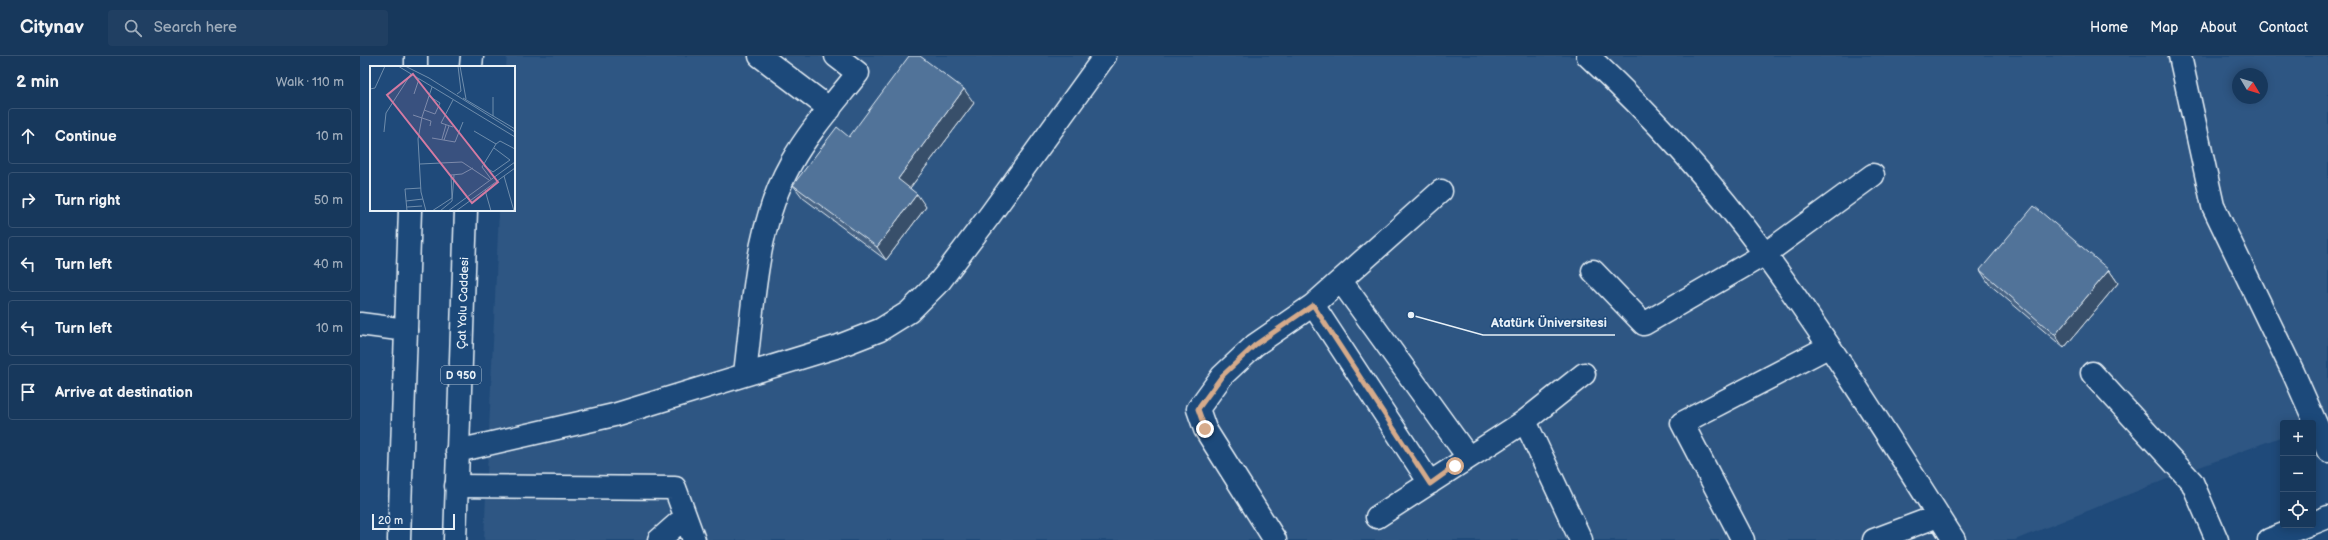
<!DOCTYPE html>
<meta charset="utf-8">
<style>
:root{--surface:#17385c;--page:#203f62;--text:#f1f3f6;--muted:#9eacbb;--line:#365272}
body{margin:0;font-family:"Balsamiq Sans",sans-serif;background:var(--page);color:var(--text)}
.controls{position:absolute;right:12px;bottom:12px;display:grid;overflow:hidden;border-radius:4px;box-shadow:0 2px 10px #0003}
.controls button{width:36px;height:36px;display:grid;place-items:center;padding:0;border:0;border-bottom:1px solid var(--line);background:var(--surface);color:var(--text);font:20px sans-serif}
.compass{position:absolute;left:1872px;top:12px;width:36px;height:36px;border-radius:50%;background:var(--surface);box-shadow:0 2px 10px #0003;rotate:128deg}
.scale{position:absolute;left:12px;bottom:10px;width:83px;box-sizing:border-box;padding-left:4px;border:2px solid #e8f1f8;border-top:0;font-size:11px;line-height:14px;white-space:nowrap;color:#e8f1f8;-webkit-text-stroke:3px #1f4a7a;paint-order:stroke}
.stop{position:absolute;width:12px;height:12px;margin:-9px;border:3px solid #d6ab8b;border-radius:50%;background:#fff}
.stop.end{background:#d6ab8b;border-color:#fff;box-shadow:0 1px 4px #0008}
.list{margin:0;padding:0;list-style:none}
h2{display:flex;justify-content:space-between;align-items:center;height:52px;margin:0;padding:0 16px;font-size:17px}
h2 small{font-size:13px;font-weight:400;color:var(--muted)}
.list li{display:grid;grid-template-columns:26px 1fr auto;gap:12px;align-items:center;box-sizing:border-box;height:56px;margin:0 8px 8px;padding:0 8px;border:1px solid var(--line);border-radius:4px}
.list b{display:block;font-size:15px;white-space:nowrap}
.list em{font-size:13px;font-style:normal;color:var(--muted)}
.icon{flex:none;width:22px;height:22px;fill:none;stroke:currentColor;stroke-width:2;stroke-linecap:round;stroke-linejoin:round}
.map{position:relative;flex:none;width:1968px;height:484px;overflow:hidden}
header{display:flex;align-items:center;gap:24px;box-sizing:border-box;height:56px;padding:0 20px;background:var(--surface);border-bottom:1px solid var(--line)}
header strong{font-size:19px}
nav{display:flex;gap:22px;margin-inline-start:auto;font-size:14px}
.search{width:280px;height:36px;background:var(--page);display:flex;align-items:center;gap:10px;box-sizing:border-box;padding:0 14px;border-radius:4px;color:var(--muted);font-size:15px}
main{display:flex}
aside{flex:1;background:var(--surface)}
.map>svg:first-child{display:block}
</style>
<header>
<strong>Citynav</strong>
<div class="search"><svg class="icon" aria-label="search" viewBox="0 0 24 24"><circle cx="10" cy="10" r="6"/><path d="M15 15l6 6"/></svg>Search here</div>
<nav><a>Home</a><a>Map</a><a>About</a><a>Contact</a></nav>
</header>
<main>
<aside>
<h2>2 min<small>Walk · 110 m</small></h2>
<ul class="list">
<li><svg class="icon" aria-label="ahead" viewBox="0 0 24 24"><path d="M12 20V5M6 11l6-6 6 6"/></svg><div><b>Continue</b></div><em>10 m</em></li>
<li><svg class="icon" aria-label="right" viewBox="0 0 24 24"><path d="M7 20v-9h11M14 6l5 5-5 5"/></svg><div><b>Turn right</b></div><em>50 m</em></li>
<li><svg class="icon" aria-label="left" viewBox="0 0 24 24"><path d="M17 20v-9H6M10 6l-5 5 5 5"/></svg><div><b>Turn left</b></div><em>40 m</em></li>
<li><svg class="icon" aria-label="left" viewBox="0 0 24 24"><path d="M17 20v-9H6M10 6l-5 5 5 5"/></svg><div><b>Turn left</b></div><em>10 m</em></li>
<li><svg class="icon" aria-label="arrive" viewBox="0 0 24 24"><path d="M6 21V4h12l-3 4 3 4H6"/></svg><div><b>Arrive at destination</b></div></li>
</ul>
</aside>
<div class="map">
<svg width="1968" height="484" viewBox="0 0 1968 484">
<rect width="100%" height="100%" fill="#1f4a7a"/>
<filter id="ink" filterUnits="userSpaceOnUse"><feTurbulence type="fractalNoise" baseFrequency=".025" numOctaves="2"/><feDisplacementMap in="SourceGraphic" scale="8" xChannelSelector="R" yChannelSelector="G"/><feConvolveMatrix kernelMatrix="1 2 1 2 8 2 1 2 1" color-interpolation-filters="sRGB"/></filter>
<g filter="url(#ink)">
<!-- built -->
<path fill="#2e5683" fill-rule="evenodd" d="M147,0H1968V363L1953,369L1923,367V380L1807,423L1655,484H124L139,154H154V11H146ZM1878,18H1902V42H1878Z"/>
<g fill="none" stroke-linecap="round" stroke-linejoin="round">
<!-- minor casing -->
<g stroke="#e8f1f8" stroke-width="25">
<path id="minor" d="M400,0L470,53
M1228,0C1293,60 1353,127 1405,198C1472,290 1533,388 1594,484
M1820,0L1853,150L1933,316L1968,395
M1233,215L1284,268L1405,198L1513,119
M981,225L1108,401
M953,249L1070,427
M0,268L46,274
M385,317C394,247 395,171 431,107C449,75 475,46 498,17L476,0
M1732,317L1832,426L1857,484
M1165,365L1224,318
M97,395L254,359L479,290L520,274L549,256L580,225L630,159L745,0
M96,430L315,432L334,484
M1017,461L1165,365L1221,484
M299,484L325,461
M915,484L845,373L838,353L862,320L895,289L953,249L1081,135
M1383,484L1322,367L1468,291
M1514,484L1578,460"/>
</g>
<!-- highway casing -->
<g stroke="#e8f1f8" stroke-width="25">
<g id="highway">
<path d="M56,11V0"/>
<path d="M111,11L112,0"/>
<path d="M1953,467L1968,461"/>
<path d="M39,484L50,154"/>
<path id="s1" d="M95,484L106,154"/>
<path d="M1909,484L1947,469"/>
</g>
</g>
<!-- minor -->
<use href="#minor" stroke="#1f4a7a" stroke-width="22"/>
<!-- highway -->
<use href="#highway" stroke="#1f4a7a" stroke-width="22"/>
</g>
<!-- wall -->
<path fill="#466384" stroke="#e8f1f8" d="M614,47L550,132L566,151L526,204L443,142L433,129L489,81Z
M1620,214H1749L1758,227L1704,292L1629,228Z"/>
<!-- shaded-wall -->
<path fill="#39506b" stroke="#e8f1f8" d="M604,33L614,47L547,136L538,123Z
M557,138L566,151L526,204L517,191Z
M1749,214L1758,227L1704,292L1695,279Z"/>
<!-- building -->
<path fill="#517399" stroke="#e8f1f8" d="M549,0H560L604,33L538,123L557,138L517,191L433,129L477,71L489,81Z
M1674,150L1749,214L1695,279L1620,214Z"/>
</g>
<g fill="none" stroke-linecap="round" stroke-linejoin="round" filter="url(#ink)">
<!-- route -->
<path stroke="#d6ab8b" stroke-width="5" d="M845,373L838,353L862,320L895,289L953,249L1070,428L1095,410"/>
</g>
<g text-anchor="middle" stroke-width="3" stroke-linejoin="round" paint-order="stroke">
<!-- shield labels -->
<rect fill="#1f4a7a" stroke="#acbfd2" stroke-width="1" x="81" y="310" width="40" height="18" rx="3"/>
<g font-size="11" font-weight="bold" fill="#e8f1f8">
<text x="101" y="323">D 950</text>
</g>
<!-- street labels -->
<g font-size="12" fill="#e8f1f8" stroke="#1f4a7a">
<text dy="4" stroke="none"><textPath href="#s1" startOffset="237">Çat Yolu Caddesi</textPath></text>
</g>
</g>
<!-- overview -->
<g transform="translate(10 10)">
<rect width="145" height="145" fill="#1f4a7a"/>
<path fill="none" stroke="#6f8dac" stroke-width="1" d="M28,0L145,71M35,0L59,12L145,66M90,0L96,33M0,23L5,22L15,0M44,28L49,13M87,28L91,25L88,0M123,31V50M93,32L145,63M83,34L71,57L83,61M54,44L65,48L70,37L59,30M43,49L61,55L60,60M104,65L126,78L112,101L121,113M14,66L16,47L41,8M62,72L85,76L93,56M72,73L76,59M74,74L79,60M126,78L130,75L145,83M50,98L92,96L119,114M114,100L123,106L140,94L124,82M134,110L144,145M115,124L121,145M82,132L81,109L92,108L103,102M36,135L53,133M37,141L52,140M37,145L35,123L51,122M56,145L51,126L48,73L52,51L62,21M62,145L82,132M70,145L82,135L84,109M78,145L145,96M86,145L145,102"/>
<path fill="#d37aa2" fill-opacity="0.15" stroke="#d37aa2" stroke-width="2" d="M43,8L128,116L102,137L17,29Z"/>
<rect width="145" height="145" fill="none" stroke="#e8f1f8" stroke-width="2"/>
</g>
<!-- callouts -->
<path fill="none" stroke="#e8f1f8" stroke-width="1.5" d="M1051 259L1123 279H1255"/>
<circle fill="#e8f1f8" stroke="#1f4a7a" stroke-width="1.5" cx="1051" cy="259" r="4"/>
<g font-size="13" text-anchor="middle" font-weight="bold" fill="#e8f1f8" stroke="#1f4a7a" stroke-width="3" stroke-linejoin="round" paint-order="stroke">
<text x="1189" y="271">Atatürk Üniversitesi</text>
</g>
</svg>
<div class="controls">
<button>+</button>
<button>−</button>
<button><svg class="icon" aria-label="locate" viewBox="0 0 24 24"><circle cx="12" cy="12" r="6"/><path d="M12 2v4M12 18v4M2 12h4M18 12h4"/></svg></button>
</div>
<svg class="compass" viewBox="-18 -18 36 36"><path d="M0-13l5 13h-10z" fill="#e53935"/><path d="M0 13l5-13h-10z" fill="#9eacbb"/></svg>
<div class="scale">20 m</div>
<div class="stop" style="left:1095px;top:410px"></div>
<div class="stop end" style="left:845px;top:373px"></div>
</div>
</main>
